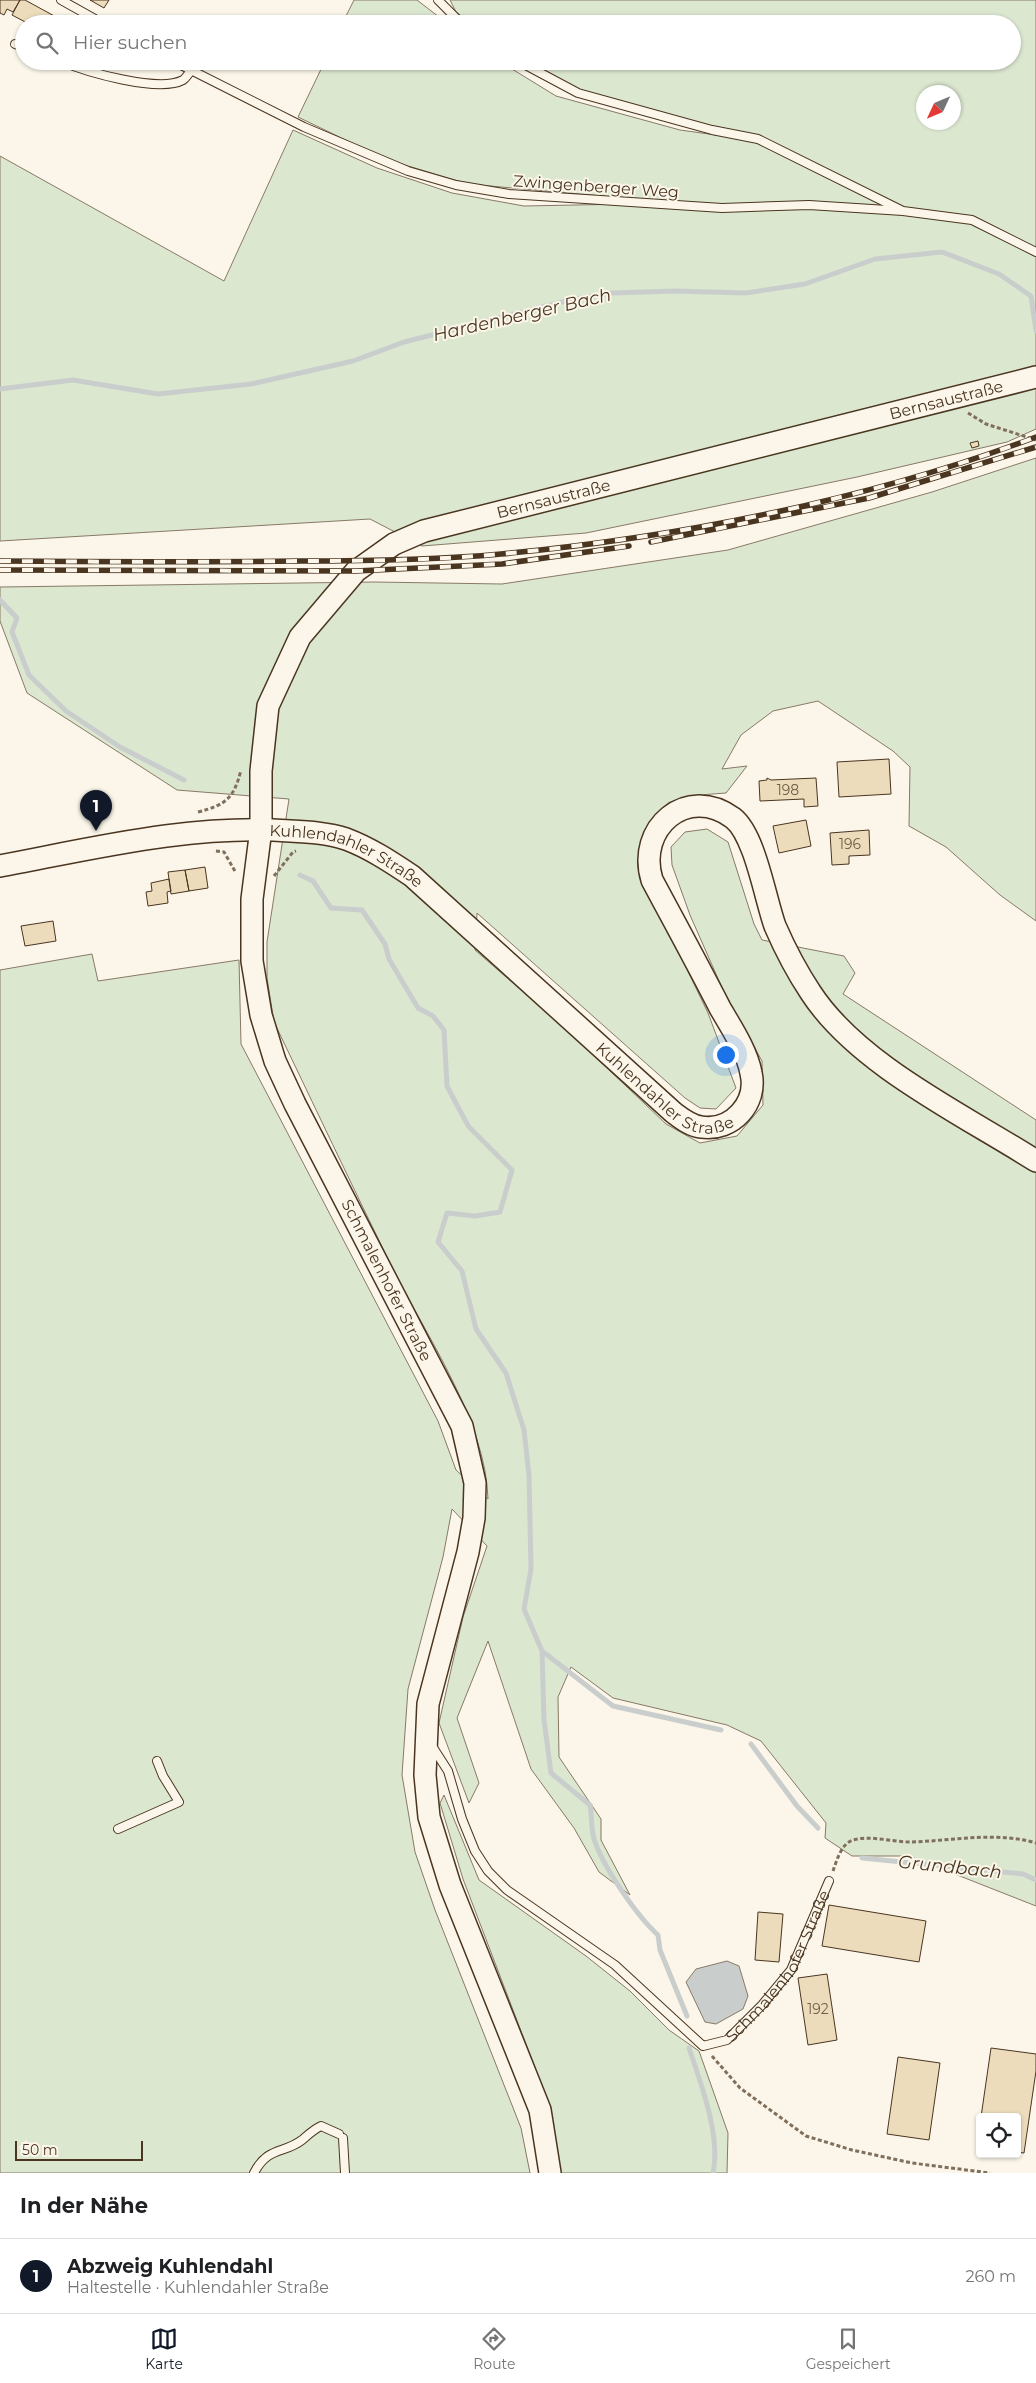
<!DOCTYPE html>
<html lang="de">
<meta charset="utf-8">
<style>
:root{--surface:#fff;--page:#f6f6f6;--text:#202124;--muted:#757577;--line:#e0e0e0;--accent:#111827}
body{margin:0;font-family:Montserrat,sans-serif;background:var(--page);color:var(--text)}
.controls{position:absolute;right:15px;bottom:15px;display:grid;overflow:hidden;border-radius:5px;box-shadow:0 1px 4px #0004}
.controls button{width:45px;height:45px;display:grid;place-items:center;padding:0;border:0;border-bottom:1px solid var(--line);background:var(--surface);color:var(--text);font:25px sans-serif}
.compass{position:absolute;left:916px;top:85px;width:45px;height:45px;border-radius:50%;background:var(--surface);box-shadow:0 1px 4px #0004;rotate:226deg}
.scale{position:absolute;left:15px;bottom:12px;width:128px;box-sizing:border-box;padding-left:5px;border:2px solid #4a3520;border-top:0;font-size:14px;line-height:18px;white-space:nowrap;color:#4a3520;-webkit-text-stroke:4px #fbf6e9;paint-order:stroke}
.you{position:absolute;left:725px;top:1054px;width:18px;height:18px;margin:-12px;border:4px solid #fff;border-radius:50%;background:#1a73e8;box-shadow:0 0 0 8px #1a73e833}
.badge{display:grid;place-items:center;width:32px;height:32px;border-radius:50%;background:var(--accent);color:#fff;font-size:16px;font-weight:700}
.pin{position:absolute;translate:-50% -41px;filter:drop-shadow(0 1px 2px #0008)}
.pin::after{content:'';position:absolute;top:26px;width:18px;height:15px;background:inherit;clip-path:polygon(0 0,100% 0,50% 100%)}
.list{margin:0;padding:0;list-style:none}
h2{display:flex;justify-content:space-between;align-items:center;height:65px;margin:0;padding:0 20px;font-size:21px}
h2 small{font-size:16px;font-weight:400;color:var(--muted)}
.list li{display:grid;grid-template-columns:32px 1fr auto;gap:15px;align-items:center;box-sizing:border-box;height:75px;padding:0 20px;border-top:1px solid var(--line)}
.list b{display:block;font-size:19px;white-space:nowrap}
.list p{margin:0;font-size:16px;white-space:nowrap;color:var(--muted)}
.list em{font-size:16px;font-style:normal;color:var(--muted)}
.icon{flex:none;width:28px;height:28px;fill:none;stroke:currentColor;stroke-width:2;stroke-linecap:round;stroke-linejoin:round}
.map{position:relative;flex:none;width:1036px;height:2173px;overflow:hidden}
.search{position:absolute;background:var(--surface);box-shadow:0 1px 4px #0004;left:15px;right:15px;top:15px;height:55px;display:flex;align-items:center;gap:12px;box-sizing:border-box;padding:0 18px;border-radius:28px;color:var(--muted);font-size:19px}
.sheet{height:140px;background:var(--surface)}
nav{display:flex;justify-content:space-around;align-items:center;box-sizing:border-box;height:70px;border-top:1px solid var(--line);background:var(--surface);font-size:14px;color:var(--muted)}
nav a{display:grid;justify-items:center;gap:2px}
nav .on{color:var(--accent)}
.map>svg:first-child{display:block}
</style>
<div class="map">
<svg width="1036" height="2173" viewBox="0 0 1036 2173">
<rect width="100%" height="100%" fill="#fbf6e9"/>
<!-- green -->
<path fill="#dce7d0" stroke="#887966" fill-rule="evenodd" d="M354,0H417L448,24H342Z
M450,0H1036V429L1007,442L857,477L586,533L422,546L370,519L0,541V156L224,281L293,130L377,168L452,193L524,206L679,203L468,184L385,159L298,117L325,61H499L556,96L680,130L716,135L582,91L525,61H1012V24H472L456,12ZM924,92H954V122H924Z
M1036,458V921L1000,895L946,847L909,826L910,767L893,751L818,701L773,711L741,735L722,769L747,766L726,793C699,795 683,795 661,812L647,886L708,1013L736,1088L716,1109L700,1108L685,1098L477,913L475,950L568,1031L666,1124L700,1143L737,1136L763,1105L762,1061L723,990L690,915L672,865L671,847L685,832L707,829L728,842L754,924L762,940L844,956L855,973L843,994L1036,1120V1906L909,1856H852L825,1838L826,1823L761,1741L727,1725L613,1698L571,1667L558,1697L559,1757L601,1819V1840L630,1895L599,1872L574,1828L531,1769L488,1641L457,1718L479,1783L469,1803L439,1723L463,1617L487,1546L452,1509L443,1557L408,1689L402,1775L415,1852L435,1910L521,2128L530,2173H0V970L92,954L98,981L239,960L241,1044L438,1421L456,1470L488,1499C486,1421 426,1336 392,1267C352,1186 313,1103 274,1022L267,978V942L289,799L177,790L27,693L0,621V587L374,582L502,584L728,550L932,492Z
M444,1795L479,1880L586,1956L630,1991L669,2030L699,2051L728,2133L727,2173H560L550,2107L463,1879L440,1803Z"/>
<!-- water -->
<path fill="#c9cecd" stroke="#887966" d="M727,1961L739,1966L748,1996L743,2009L716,2024L705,2022L686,1982L696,1969Z"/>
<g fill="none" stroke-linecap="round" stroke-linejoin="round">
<!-- stream -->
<path stroke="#c9cecd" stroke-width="5" d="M0,389L73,380L158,394L251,384L353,361L404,342L570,300L612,293L675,291L746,293L805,284L875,259L942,252L999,274L1031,296L1036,331
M0,600L17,618L12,632L29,675L66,711L120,747L184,780
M300,875L313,881L331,908L362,910L385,944L389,959L418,1008L433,1016L444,1030L447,1086L459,1109L469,1127L512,1170L500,1212L475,1216L447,1213L438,1242L462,1271L476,1329L506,1373L524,1430L529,1475L531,1569L524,1609L542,1651L544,1720L551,1773L590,1805C592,1816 591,1829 594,1839C603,1867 637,1916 658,1935L660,1950L687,2016
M542,1651L613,1706L721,1730
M751,1744L797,1806L818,1828
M862,1858L1023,1874L1036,1880
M689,2048C701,2084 721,2136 713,2173"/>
</g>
<!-- building -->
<path fill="#ecdcbc" stroke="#4a3520" d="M0,0H20L13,12L7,9L4,15L0,13Z
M20,0H25L69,24H29L12,15Z
M90,0H109L104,8Z
M81,61H98L94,68Z
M978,441L979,446L972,448L970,443Z
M889,759L891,794L839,797L837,762Z
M767,778L771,780L816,778L818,806L804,807V799L760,801L759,781L767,780Z
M806,820L811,846L779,853L773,826Z
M869,830L870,855L849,856V864L832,865L830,833Z
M205,867L208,888L189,891L185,870Z
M185,870L189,891L171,894L168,872Z
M169,879L171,891L167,892L168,903L148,906L146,892L152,891L151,883Z
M53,921L56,941L25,946L21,926Z
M829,1905L926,1921L919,1962L822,1946Z
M758,1912L783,1914L779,1962L755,1960Z
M827,1974L837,2040L808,2045L798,1978Z
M991,2048L1036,2054V2071L1024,2153L1017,2152V2117H981Z
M898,2057L940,2063L929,2140L887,2134Z
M980,2127V2147L977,2146Z"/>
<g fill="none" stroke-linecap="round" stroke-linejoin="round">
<!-- service casing -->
<g stroke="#4a3520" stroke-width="10">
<g id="service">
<path d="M61,0L104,24"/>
<path d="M438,0L462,24"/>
<path d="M15,44L24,47"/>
<path d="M61,61C86,72 159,93 183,80C186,78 188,74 191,71"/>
<path d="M173,61L304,127L408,171L456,185L509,194L722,208L809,205L903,211L972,220L1036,252"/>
<path d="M518,61L578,93L712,130L758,139L901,210"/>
<path id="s1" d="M432,1746L448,1771L462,1819L475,1851L488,1871L507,1890L615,1965L703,2046L727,2040L762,2005L791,1970L829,1881"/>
<path d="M118,1829L179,1802L163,1776L157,1761"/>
<path d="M343,2138L345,2173"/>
<path d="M254,2173C268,2146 284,2154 302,2140C309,2134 313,2130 321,2126L339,2134"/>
</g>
</g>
<!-- secondary casing -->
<g stroke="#4a3520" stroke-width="24">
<g id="secondary">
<path id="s2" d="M0,866C95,848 192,824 290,831C309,832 328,833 346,839C370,848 391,862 412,876L674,1113C682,1119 691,1126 701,1127C732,1132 758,1103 751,1073C747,1051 731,1027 720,1008C698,965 675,923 652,880C636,828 687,784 733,818C755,835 765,898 775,926C785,949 797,972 811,993C858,1065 964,1115 1036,1161"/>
<path id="s3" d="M550,2173L540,2110L450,1885L429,1817L425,1775L428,1704L468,1552L474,1518L475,1483L462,1426L295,1104L275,1061L261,1015L252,961V899L261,829V771L268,706L300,637L356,571L394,544L424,531L1036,377"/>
</g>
</g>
<!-- path -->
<path stroke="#7f6f5c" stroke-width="3" stroke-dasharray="4 2.5" stroke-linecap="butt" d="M968,413L986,424L1036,440
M198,812C226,805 234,798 241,770
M216,851L224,852L236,873
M274,876L293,852L296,851
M833,1871C837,1860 841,1844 853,1840C871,1835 892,1842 910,1842C953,1841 994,1831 1036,1843
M712,2056L740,2088L806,2136L852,2150L912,2163L990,2173"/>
<!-- service -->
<use href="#service" stroke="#fbf6e9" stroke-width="8"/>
<!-- secondary -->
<use href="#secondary" stroke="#fbf6e9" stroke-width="21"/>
<!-- rail casing -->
<g stroke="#4a3520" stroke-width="5.5">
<path id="rail" d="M651,542L869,498L1036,447
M0,561C100,562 201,562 301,561C367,561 435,560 501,554C680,537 868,500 1036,437
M0,570L356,571L502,564L629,546"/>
</g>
<!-- rail -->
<use href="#rail" stroke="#fbf6e9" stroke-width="4" stroke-dasharray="11" stroke-linecap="butt"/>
</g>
<g text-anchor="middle" stroke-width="4" stroke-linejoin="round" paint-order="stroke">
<!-- number labels -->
<g font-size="14" fill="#725f47">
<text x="788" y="795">198</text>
<text x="850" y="849">196</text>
<text x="818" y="2014">192</text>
</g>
<!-- street labels -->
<g font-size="16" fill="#4a3520" stroke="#fbf6e9">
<text transform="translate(596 186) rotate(4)" y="6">Zwingenberger Weg</text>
<text dy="6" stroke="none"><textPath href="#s3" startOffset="2325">Bernsaustraße</textPath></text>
<text dy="6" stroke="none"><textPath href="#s3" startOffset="1920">Bernsaustraße</textPath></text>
<text dy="6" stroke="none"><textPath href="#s2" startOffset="355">Kuhlendahler Straße</textPath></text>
<text dy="6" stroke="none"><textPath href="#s2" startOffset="760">Kuhlendahler Straße</textPath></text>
<text transform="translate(387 1280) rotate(63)" y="6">Schmalenhofer Straße</text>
<text dy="6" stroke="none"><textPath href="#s1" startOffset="532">Schmalenhofer Straße</textPath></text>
</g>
<!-- water labels -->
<g font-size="18" font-style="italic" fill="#4a3520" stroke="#fbf6e9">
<text transform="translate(522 315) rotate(-13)" y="6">Hardenberger Bach</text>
<text transform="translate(950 1867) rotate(6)" y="6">Grundbach</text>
</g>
</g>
</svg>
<div class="controls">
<button><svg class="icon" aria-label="locate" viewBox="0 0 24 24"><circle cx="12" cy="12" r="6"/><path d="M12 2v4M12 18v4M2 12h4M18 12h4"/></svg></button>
</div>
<svg class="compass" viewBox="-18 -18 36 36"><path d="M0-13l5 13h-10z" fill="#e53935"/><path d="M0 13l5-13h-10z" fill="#757577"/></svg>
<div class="scale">50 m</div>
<div class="you"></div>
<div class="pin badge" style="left:96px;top:831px">1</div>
<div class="search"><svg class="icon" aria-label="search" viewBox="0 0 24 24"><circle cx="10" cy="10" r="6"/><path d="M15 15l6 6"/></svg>Hier suchen</div>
</div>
<section class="sheet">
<h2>In der Nähe<small></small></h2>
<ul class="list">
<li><span class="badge">1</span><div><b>Abzweig Kuhlendahl</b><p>Haltestelle · Kuhlendahler Straße</p></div><em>260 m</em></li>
</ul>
</section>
<nav>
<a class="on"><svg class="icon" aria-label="map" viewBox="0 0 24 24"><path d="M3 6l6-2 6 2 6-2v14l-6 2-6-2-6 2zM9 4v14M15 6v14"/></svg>Karte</a>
<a><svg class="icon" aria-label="directions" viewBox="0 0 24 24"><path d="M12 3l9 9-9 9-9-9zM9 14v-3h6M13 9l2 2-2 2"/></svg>Route</a>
<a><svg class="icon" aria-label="saved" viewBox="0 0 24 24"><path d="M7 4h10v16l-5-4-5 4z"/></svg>Gespeichert</a>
</nav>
